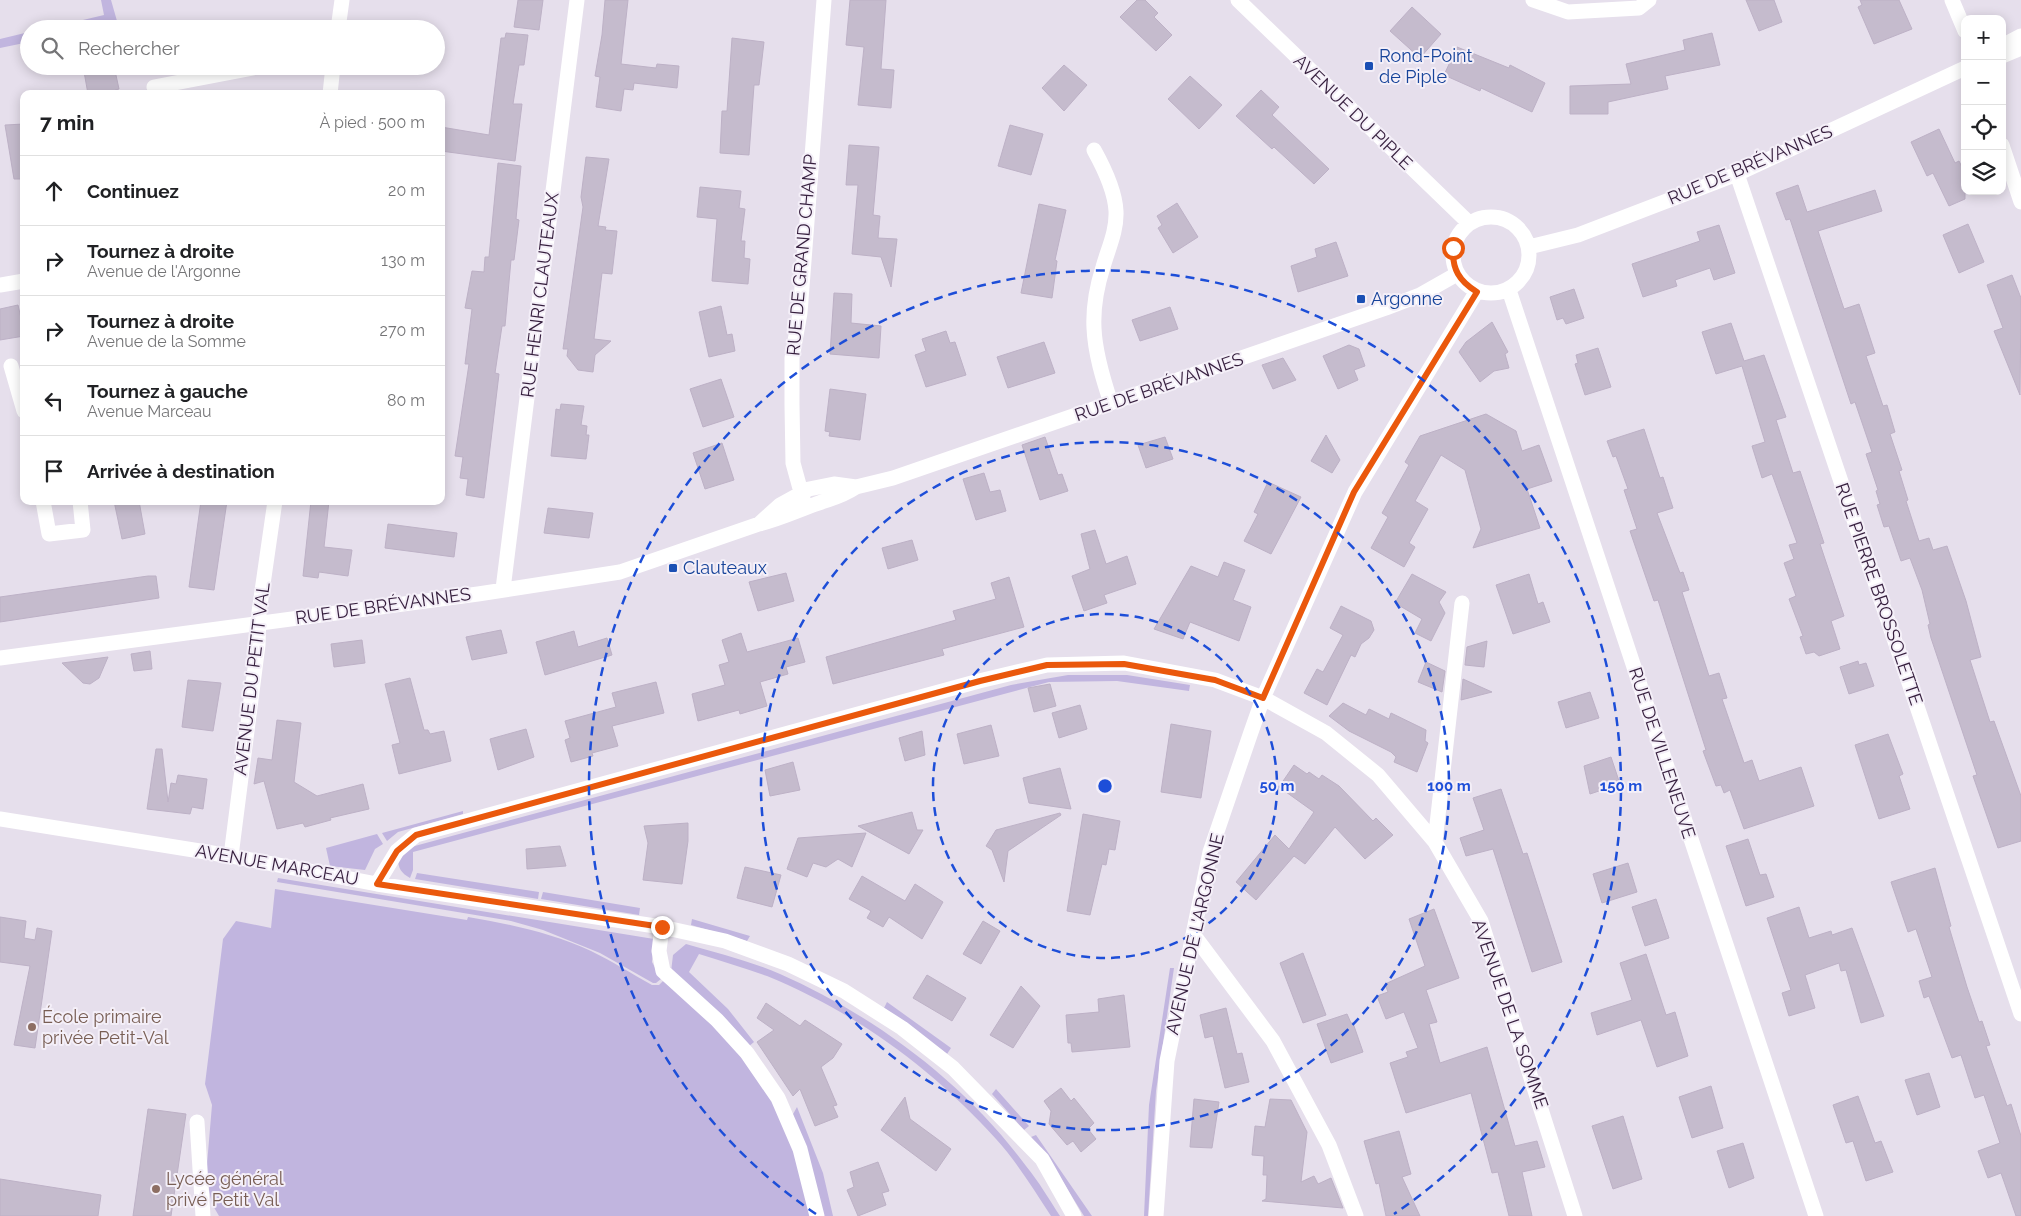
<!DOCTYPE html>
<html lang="fr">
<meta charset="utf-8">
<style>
:root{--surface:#fff;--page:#f6f6f6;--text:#202124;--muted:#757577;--line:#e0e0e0}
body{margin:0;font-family:Raleway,sans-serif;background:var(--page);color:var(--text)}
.controls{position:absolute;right:15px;top:15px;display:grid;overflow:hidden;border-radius:10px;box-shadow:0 2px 12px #0003}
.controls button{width:45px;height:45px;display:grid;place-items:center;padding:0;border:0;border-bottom:1px solid var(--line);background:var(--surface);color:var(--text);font:25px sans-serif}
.stop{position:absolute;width:15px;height:15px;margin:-11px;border:4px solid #ea580c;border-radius:50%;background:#fff}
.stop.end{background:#ea580c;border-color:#fff;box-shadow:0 1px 5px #0008}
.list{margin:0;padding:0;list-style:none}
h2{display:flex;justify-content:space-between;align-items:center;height:65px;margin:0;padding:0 20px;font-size:21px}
h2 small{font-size:16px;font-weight:400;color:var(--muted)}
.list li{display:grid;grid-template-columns:32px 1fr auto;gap:15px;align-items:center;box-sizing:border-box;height:70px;padding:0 20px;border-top:1px solid var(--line)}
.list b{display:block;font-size:19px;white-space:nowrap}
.list p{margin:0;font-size:16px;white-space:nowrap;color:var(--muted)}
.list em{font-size:16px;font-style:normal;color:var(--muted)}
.icon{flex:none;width:28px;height:28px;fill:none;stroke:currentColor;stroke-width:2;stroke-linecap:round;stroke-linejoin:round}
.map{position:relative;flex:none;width:2021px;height:1216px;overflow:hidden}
.search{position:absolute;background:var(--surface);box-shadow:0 2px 12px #0003;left:20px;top:20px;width:425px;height:55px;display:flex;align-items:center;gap:12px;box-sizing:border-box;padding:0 18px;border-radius:28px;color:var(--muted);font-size:19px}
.panel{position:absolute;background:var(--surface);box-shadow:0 2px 12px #0003;left:20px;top:90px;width:425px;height:415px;border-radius:10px}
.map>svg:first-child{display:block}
</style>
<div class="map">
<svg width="2021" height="1216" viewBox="0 0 2021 1216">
<rect width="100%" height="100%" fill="#e6dfec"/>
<!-- green -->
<path fill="#c1b5df" d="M101,0H111L117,21L84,29H45L104,15Z
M29,32V42L0,48V39Z
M1068,675H1127L1190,685L1189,691L1117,681L1049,682L413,852V870L410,878C401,873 398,868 398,858L411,847L1011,685Z
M463,811V814L398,832L387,841L382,833Z
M377,834L383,844L375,849L365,870L330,866L326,848Z
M417,873L539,892L538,899L415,879Z
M278,878L654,939L652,962L661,979L656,983H653L600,953L543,930L511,921L277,882Z
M275,889L467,920L468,917C510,924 552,933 591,951C612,961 632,974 652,985H659L663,981L707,1016L746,1060L777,1109L798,1162L811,1216H219L212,1204L206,1176L212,1105L205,1084L223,939L236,921L271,928Z
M543,892L640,908L639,915L541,899Z
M692,919L750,936L747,941L691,925Z
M686,944C717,953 750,961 780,974C875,1016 964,1082 1026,1166C1039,1182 1049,1199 1060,1216H1051C1034,1190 1017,1162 996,1139C933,1069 855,1012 767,976C745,968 721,961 699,954L689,972L728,1009L754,1042L748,1047L671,972L673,955Z
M1170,968H1174L1156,1091L1148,1216H1144L1149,1105Z
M887,1002L951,1048L947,1054L884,1008Z
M996,1089L1029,1126L1024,1130L992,1094Z
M797,1107L823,1173L833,1216H822L792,1116Z
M1036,1135L1092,1216H1084L1063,1182L1031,1137Z"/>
<!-- building -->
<path fill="#c5bbcd" stroke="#bdb1c6" d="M518,0H543L539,30L514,27Z
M605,0H628L621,64L656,68L657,64L679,66L677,88L634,83L633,90L624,89L621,111L596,107L600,77L595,76L602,35Z
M850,0H886L881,69L894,70L891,108L858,105L864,47L846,45Z
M1137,0H1145L1158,13L1154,17L1172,35L1156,51L1120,17Z
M1746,0H1774L1782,22L1759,31Z
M1860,0H1899L1912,29L1874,44L1858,7L1862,5Z
M1412,7L1441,34L1420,58L1390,31Z
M506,33L528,35L524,65H519L513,104H522L515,161L441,151V127L489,135L501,38H505Z
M1712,33L1720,65L1665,76L1668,89L1608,102V114H1570V86L1631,84L1626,64L1685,50L1683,40Z
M732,38L764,42L759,85H754L749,155L720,153L722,111H727Z
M1457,47L1509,68L1510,65L1545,83L1532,112L1481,88L1480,91L1444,75Z
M1064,65L1087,85L1064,111L1042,88Z
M83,66H114L119,89L115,90L116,94H88Z
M1190,76L1222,105L1199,129L1168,99Z
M1261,90L1279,107L1272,115L1329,169L1314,184L1274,147L1272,149L1236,116Z
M24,124V179H14L5,125Z
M1010,125L1043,134L1031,175L998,166Z
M1939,129L1955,163L1959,161L1965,173V199L1949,206L1933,173L1927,176L1911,142Z
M849,145L879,147L873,215L880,216L878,238L897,239L891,287L881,257L852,254L858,185H846Z
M586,157L609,159L598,226L606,227L605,230L617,231L612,274L602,273L594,339L611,341L595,355L593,372L578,370L567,356L568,349H563L583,207L581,197Z
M498,163L521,166L516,219L519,220L514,260H511L505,326H502L495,373L499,374L484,498L466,495L468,479L460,478L463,457L455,456L469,364H465L472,309L465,308L472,271L484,272L485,257H489Z
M1798,185L1807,212L1875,190L1882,211L1818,231L1844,309L1859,304L1875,353L1866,356L1883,406L1887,405L1895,432L1890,434L1902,470L1899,471L1908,500L1906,501L1919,541L1929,538L1933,550L1947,546L1966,601L1981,657L1970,660L1990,722L1994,721L2021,796V841L1998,848L1973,776L1977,775L1931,638L1928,625L1930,624L1922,590L1910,558L1901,561L1889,526L1884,527L1877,505L1880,504L1876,491L1878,490L1866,454L1872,452L1855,402L1851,404L1790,219L1786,220L1776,193Z
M700,187L741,191L739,208L745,209L741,241H745L744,258L750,259L748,284L712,281L717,219L697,217Z
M1177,203L1198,237L1173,253L1158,228L1162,225L1157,216Z
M1039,204L1066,210L1055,260L1057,261L1052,298L1021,293Z
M1968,224L1984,262L1959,273L1943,235Z
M1719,225L1735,273L1714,280L1710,268L1675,280L1677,286L1643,297L1632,264L1700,241L1697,232Z
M1336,242L1348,276L1298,292L1291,266L1317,257L1315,249Z
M2012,275L2021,298L2020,395L1994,331L2003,328L1987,285Z
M1574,289L1584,318L1566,324L1563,318L1557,320L1550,297Z
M834,293L852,294L851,323L881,326L879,358L830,354Z
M18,305L21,318L24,317V336L0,340V309Z
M721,306L727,335L732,334L735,351L709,357L699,312Z
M1170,307L1178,329L1140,341L1132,320Z
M1492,322L1508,352L1505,354L1509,368L1494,371L1480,382L1459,352L1466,342Z
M1731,323L1744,361L1764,355L1786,417L1776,420L1793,473L1800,471L1824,543L1820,544L1844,616L1831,621L1840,649L1819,656L1814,652L1806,654L1800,637L1803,636L1789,599L1796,596L1784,563L1794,559L1789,545L1797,543L1772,474L1762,478L1752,446L1765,442L1742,366L1716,374L1702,332Z
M946,331L950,343L955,342L966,375L926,387L915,355L926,351L922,339Z
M1044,342L1055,373L1008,388L997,357Z
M1349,345L1359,349L1365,366L1354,370L1358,380L1338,389L1323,356Z
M1598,348L1611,387L1585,395L1575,364L1578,363L1576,355Z
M1283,358L1296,380L1273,389L1262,365Z
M721,379L734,417L703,427L690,389Z
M830,389L866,394L860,440L829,436L830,432L825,431Z
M561,404L584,406L581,425L587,426L586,435H589L586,459L551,456L556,409L560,410Z
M1486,414L1516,431L1522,451L1539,445L1552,481L1527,489L1540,528L1473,548L1481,529L1465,470L1441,455L1415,501L1428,509L1409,543L1415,547L1404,567L1371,548L1388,517L1382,513L1409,465L1405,462L1420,436Z
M1644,429L1660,478L1663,477L1673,508L1657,513L1680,573L1683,572L1689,590L1682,592L1709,676L1719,673L1727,698L1722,699L1744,763L1752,760L1759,781L1801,767L1814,806L1744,829L1730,790L1724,793L1721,785L1716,786L1703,751L1706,750L1658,600L1654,601L1630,531L1637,529L1624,490L1628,489L1616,456L1613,457L1607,441Z
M1326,435L1340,460L1332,473L1311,461Z
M1045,437L1058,475L1062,474L1068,491L1040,500L1022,445Z
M1165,437L1173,459L1146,468L1138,445Z
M722,443L734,480L705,489L693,453Z
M984,473L990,492L1000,490L1006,511L976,520L963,479Z
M1268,482L1301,497L1271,554L1244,541L1258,514L1254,512Z
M114,501H139L145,534L122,539Z
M201,501H227L214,590L189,587Z
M311,501H329L324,547L352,550L348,576L319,572L318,578L303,576Z
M548,508L593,513L589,538L544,533Z
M388,524L457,533L454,557L385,548Z
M1095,530L1106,564L1127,556L1136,584L1104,595L1107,603L1084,611L1072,576L1090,569L1081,534Z
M912,540L918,560L888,569L882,548Z
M1224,562L1245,570L1233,600L1251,607L1239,641L1190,622L1183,639L1154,629L1191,566L1218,577Z
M786,573L794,601L758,611L749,582Z
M1412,574L1446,592L1439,602L1445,613L1431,641L1415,633L1422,619L1395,603Z
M1529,574L1538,604L1543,602L1550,622L1513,634L1496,585Z
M148,576H156L159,598L0,622V597Z
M1009,577L1024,627L942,649L944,655L833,684L826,657L956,620L953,611L996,599L991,583Z
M1341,606L1371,621L1374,630L1369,638L1361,644L1355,657L1351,655L1327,705L1304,693L1317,669L1323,672L1343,635L1330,628Z
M501,630L507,653L472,660L466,637Z
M574,631L578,647L607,638L612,655L545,675L536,642Z
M741,633L747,652L798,638L805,662L786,667L788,674L760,682L767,706L740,714L739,710L698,721L692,694L725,685L719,665L729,662L722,640Z
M362,640L365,663L334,667L331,644Z
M1487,641L1484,667L1465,665L1467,647Z
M150,651L152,669L134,671L131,654Z
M108,657L99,678L90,684L83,683L62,663Z
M1858,661L1859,665L1866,663L1874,686L1849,694L1840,667Z
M1426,662L1445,671L1442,692L1418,682Z
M410,678L424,730H428L430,734L444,731L451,761L399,774L392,745L400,743L385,684Z
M1463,679L1492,692L1461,700Z
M188,680L221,683L213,731L182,727Z
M656,682L664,713L612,726L618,746L592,753L593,756L571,762L565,740L570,738L565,721L616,707L612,693Z
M1050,684L1056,706L1034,712L1028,688Z
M1590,692L1599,718L1566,728L1558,702Z
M1343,703L1366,715L1369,709L1389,719L1391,713L1426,730L1425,741L1428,743L1417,772L1394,762L1396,757L1391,752L1349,731L1329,716Z
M1080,705L1087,729L1059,738L1052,713Z
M277,720L301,723L294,782L317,796L363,784L369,809L330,818L331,820L305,827L303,823L277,829L264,781L254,784L258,758L272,760Z
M1171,724L1211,731L1201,798L1161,792Z
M991,725L999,756L964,764L957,734Z
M526,729L534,757L498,770L490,739Z
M922,731L925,755L905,761L899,738Z
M1888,734L1903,774L1899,776L1910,809L1879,819L1855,745Z
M156,749H162L168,802L171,783L176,784L178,775L207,779L203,809L192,807L190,814L147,809Z
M1611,757L1620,784L1590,794L1584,766Z
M793,762L800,790L770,796L765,770Z
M1294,765L1307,774L1309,772L1319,779L1322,775L1339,786L1373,821L1376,818L1393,835L1365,859L1335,827L1305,864L1294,856L1256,900L1236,882L1275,835L1289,849L1314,812L1279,787Z
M1060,768L1071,809L1029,803L1023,778Z
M1501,789L1523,854L1527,853L1562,962L1532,972L1493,849L1466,856L1460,838L1484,830L1473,798Z
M912,812L917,830H923L909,854L858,826Z
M1060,813L1061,815L1008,851L1004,882L992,850L986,846L996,830Z
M1083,814L1120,821L1115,850L1109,849L1106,865L1102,864L1090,915L1067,911Z
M688,823V841L682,884L643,880L648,843L644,826Z
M866,833L852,867L838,859L826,867L813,863L807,877L787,869L798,838Z
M1748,839L1760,875L1766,874L1774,897L1746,906L1726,846Z
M560,846L566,866L527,869L526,849Z
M1628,863L1637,892L1602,903L1593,874Z
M745,867L781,875L772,907L737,898Z
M1935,868L1951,926L1949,927L1967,987L1979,1022L1982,1021L1990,1045L1986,1046L2007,1106L2011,1104L2021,1136V1216H2016L2001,1173L1988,1178L1978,1151L2000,1143L1984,1095L1975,1098L1961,1055L1952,1058L1929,996L1924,998L1919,981L1932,977L1916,929L1908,932L1891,882Z
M862,876L905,901L915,884L943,902L922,939L889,917L883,927L867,918L871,911L849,899Z
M1656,899L1669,938L1645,946L1632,907Z
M1799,907L1809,938L1831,931L1832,935L1852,928L1884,1016L1861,1023L1846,970L1841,971L1839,963L1805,975L1815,1008L1789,1016L1782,993L1791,990L1767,918Z
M1434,909L1459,978L1426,990L1437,1022L1429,1024L1440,1063L1487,1047L1515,1146L1537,1141L1545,1167L1522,1172L1532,1216H1509L1498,1172L1492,1173L1471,1093L1406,1113L1390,1063L1408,1057L1406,1052L1418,1048L1404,1012L1386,1019L1377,996L1388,992L1385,984L1425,966L1409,919Z
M0,917L26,921L24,938L35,940L37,928L52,931L35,1048L14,1045L30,966L0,962Z
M983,921L1000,931L981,964L963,954Z
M1303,953L1326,1015L1303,1023L1280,963Z
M1646,954L1666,1015L1675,1012L1688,1056L1657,1067L1641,1020L1597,1035L1591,1013L1632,1000L1620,963Z
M927,975L966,998L952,1021L913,998Z
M1021,986L1040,1006L1013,1048L990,1035Z
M1124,995L1130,1047L1072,1052L1071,1043H1068L1066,1015L1099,1012L1098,999Z
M766,1003L800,1026L805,1020L842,1044L833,1058L821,1067L837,1105L833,1106L838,1117L815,1126L800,1089L793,1096L757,1042L774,1030L757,1018Z
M1226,1008L1237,1054L1242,1053L1249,1082L1225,1088L1213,1036L1205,1038L1200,1015Z
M1347,1014L1351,1023H1353L1363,1052L1331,1063L1317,1024Z
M1929,1073L1940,1107L1917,1115L1905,1080Z
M1711,1086L1723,1128L1692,1138L1679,1097Z
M1061,1088L1071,1101L1074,1098L1094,1123L1088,1129L1096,1139L1081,1152L1073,1141L1067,1145L1049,1124L1051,1111L1044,1101Z
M1858,1096L1875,1143L1881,1141L1893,1172L1866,1181L1853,1141L1846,1143L1833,1105Z
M905,1097L910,1119L951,1149L936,1171L881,1130Z
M1194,1099L1219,1102L1212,1148L1190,1147Z
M1270,1099L1291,1100L1307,1132L1301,1182L1314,1176L1318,1184L1331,1178L1343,1208L1262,1201L1266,1199L1267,1175H1263L1264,1156L1252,1155L1255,1126L1265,1127Z
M148,1109L186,1114L171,1216H133Z
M1623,1116L1642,1179L1613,1189L1592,1126Z
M1399,1131L1411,1174L1402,1177L1420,1216H1386L1379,1183L1376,1184L1364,1141Z
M1743,1143L1754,1178L1729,1188L1717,1151Z
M878,1162L889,1191L882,1193L886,1205L858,1216L847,1190L854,1187L850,1172Z
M0,1179L101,1195L98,1216H0Z"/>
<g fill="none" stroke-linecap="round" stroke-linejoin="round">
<!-- minor -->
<path stroke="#fff" stroke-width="15" d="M1238,0L1469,223
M1533,0L1568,12L1639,8L1649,0
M1952,0L1965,31
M338,29L342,0
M2002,46L2021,36
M2002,56L2021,48
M154,87L263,66
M330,94L333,66
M2002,145L2021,202
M1094,150C1104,168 1115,191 1116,211C1117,231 1108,249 1103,267C1097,286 1093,308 1094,328C1095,353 1103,379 1111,403
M1737,174L2021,1014
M1453 255a38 38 0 1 1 76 0a38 38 0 1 1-76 0Z
M1529,247L1578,235L1737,174L1965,68
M0,285L24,281
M1509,290L1816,1216
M11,366L24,411
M43,501L49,534L83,530L80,501
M804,503L793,463L792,405V358L800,313L824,0
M759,524L780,505L809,489L834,484L856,487L893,478L1386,308L1420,295L1457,274
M503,589L577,0
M0,658L478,594L620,572L759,524C780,519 796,511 816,504C832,498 841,497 856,487
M0,819L231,856L377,884L662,927L725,941L788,964L844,991L902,1028L953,1068L1042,1159L1074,1216
M1435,842L1462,603
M231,856L258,645L259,612L275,501
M377,884L397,851L416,835L979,681L1047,665L1124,663L1215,680L1263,698L1326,733L1378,775L1435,842L1481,921L1575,1216
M662,927L659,951L663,971L717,1020L747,1053L778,1098L800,1149L817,1216
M1193,934L1273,1041L1329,1145L1356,1216
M197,1122L203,1216
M1156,1216L1167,1061L1210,852L1250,735L1263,698L1355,492L1477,291"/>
</g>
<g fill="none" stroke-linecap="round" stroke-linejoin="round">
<!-- route -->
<path stroke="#ea580c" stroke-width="6" d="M662,927L377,884L397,851L416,835L980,681L1047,665L1124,664L1215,680L1263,698L1354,492L1477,292C1459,281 1452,269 1453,248"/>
</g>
<!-- distance rings -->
<g fill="none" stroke="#1d4ed8" stroke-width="2.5" stroke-dasharray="9 6">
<circle cx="1105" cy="786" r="172"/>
<circle cx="1105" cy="786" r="344"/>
<path d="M816 1214A516 516 0 1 1 1394 1214"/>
</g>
<!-- markers -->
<g fill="#1a4fb4" stroke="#f4eff8" stroke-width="2">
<rect x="1364" y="61" width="10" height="10" rx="2.5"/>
<rect x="1356" y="294" width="10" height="10" rx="2.5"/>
<rect x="668" y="563" width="10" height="10" rx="2.5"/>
</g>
<g fill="#8d6e63" stroke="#f4eff8" stroke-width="2">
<circle cx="32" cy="1027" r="5"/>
<circle cx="156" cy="1189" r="5"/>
</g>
<g text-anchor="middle" stroke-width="4" stroke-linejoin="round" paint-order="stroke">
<!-- transit labels -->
<g font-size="18" fill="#164399" stroke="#f4eff8" text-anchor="start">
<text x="1379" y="62">Rond-Point<tspan x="1379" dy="21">de Piple</tspan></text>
<text x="1371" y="305">Argonne</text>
<text x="683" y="574">Clauteaux</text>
</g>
<!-- street labels -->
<g font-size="18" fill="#351e3d" stroke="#f4eff8">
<text transform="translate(1353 112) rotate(44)" y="6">AVENUE DU PIPLE</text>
<text transform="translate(1750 165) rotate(-23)" y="6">RUE DE BRÉVANNES</text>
<text transform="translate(802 255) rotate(-85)" y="6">RUE DE GRAND CHAMP</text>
<text transform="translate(540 295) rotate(-83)" y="6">RUE HENRI CLAUTEAUX</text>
<text transform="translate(1159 387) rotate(-19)" y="6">RUE DE BRÉVANNES</text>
<text transform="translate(1879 594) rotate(71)" y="6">RUE PIERRE BROSSOLETTE</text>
<text transform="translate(383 606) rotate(-8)" y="6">RUE DE BRÉVANNES</text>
<text transform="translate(252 679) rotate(-83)" y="6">AVENUE DU PETIT VAL</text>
<text transform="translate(1662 753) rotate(72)" y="6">RUE DE VILLENEUVE</text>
<text transform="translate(277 865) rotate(10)" y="6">AVENUE MARCEAU</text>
<text transform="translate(1195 934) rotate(-77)" y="6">AVENUE DE L'ARGONNE</text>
<text transform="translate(1510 1014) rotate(71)" y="6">AVENUE DE LA SOMME</text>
</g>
<!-- education labels -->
<g font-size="18" fill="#785e54" stroke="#f4eff8" text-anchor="start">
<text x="42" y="1023">École primaire<tspan x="42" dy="21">privée Petit-Val</tspan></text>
<text x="166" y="1185">Lycée général<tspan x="166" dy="21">privé Petit Val</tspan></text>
</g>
</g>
<circle cx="1105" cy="786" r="8" fill="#1d4ed8" stroke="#f4eff8" stroke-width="2.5"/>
<g font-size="15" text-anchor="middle" font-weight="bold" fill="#1d4ed8" stroke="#f4eff8" stroke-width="4" stroke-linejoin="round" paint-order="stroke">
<text x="1277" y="791">50 m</text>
<text x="1449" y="791">100 m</text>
<text x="1621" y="791">150 m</text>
</g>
</svg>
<div class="controls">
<button>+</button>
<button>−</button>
<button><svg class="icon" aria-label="locate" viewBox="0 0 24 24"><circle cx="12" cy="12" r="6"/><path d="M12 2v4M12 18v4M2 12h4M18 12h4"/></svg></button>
<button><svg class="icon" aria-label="layers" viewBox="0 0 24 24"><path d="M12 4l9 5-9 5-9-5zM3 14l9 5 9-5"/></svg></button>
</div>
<div class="stop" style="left:1453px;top:248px"></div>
<div class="stop end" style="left:662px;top:927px"></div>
<div class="search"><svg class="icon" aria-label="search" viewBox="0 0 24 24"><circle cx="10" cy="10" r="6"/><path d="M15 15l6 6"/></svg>Rechercher</div>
<section class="panel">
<h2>7 min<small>À pied · 500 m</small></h2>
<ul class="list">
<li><svg class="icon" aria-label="ahead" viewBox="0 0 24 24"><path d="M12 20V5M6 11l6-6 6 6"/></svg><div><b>Continuez</b></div><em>20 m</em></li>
<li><svg class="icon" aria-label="right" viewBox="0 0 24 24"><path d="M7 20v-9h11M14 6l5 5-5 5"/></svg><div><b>Tournez à droite</b><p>Avenue de l'Argonne</p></div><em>130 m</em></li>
<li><svg class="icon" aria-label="right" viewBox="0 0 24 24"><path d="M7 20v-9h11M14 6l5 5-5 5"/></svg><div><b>Tournez à droite</b><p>Avenue de la Somme</p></div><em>270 m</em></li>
<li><svg class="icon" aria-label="left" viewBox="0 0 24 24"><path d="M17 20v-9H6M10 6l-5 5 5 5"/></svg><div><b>Tournez à gauche</b><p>Avenue Marceau</p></div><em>80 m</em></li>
<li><svg class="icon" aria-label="arrive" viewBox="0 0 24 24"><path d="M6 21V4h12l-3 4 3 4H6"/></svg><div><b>Arrivée à destination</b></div></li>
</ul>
</section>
</div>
